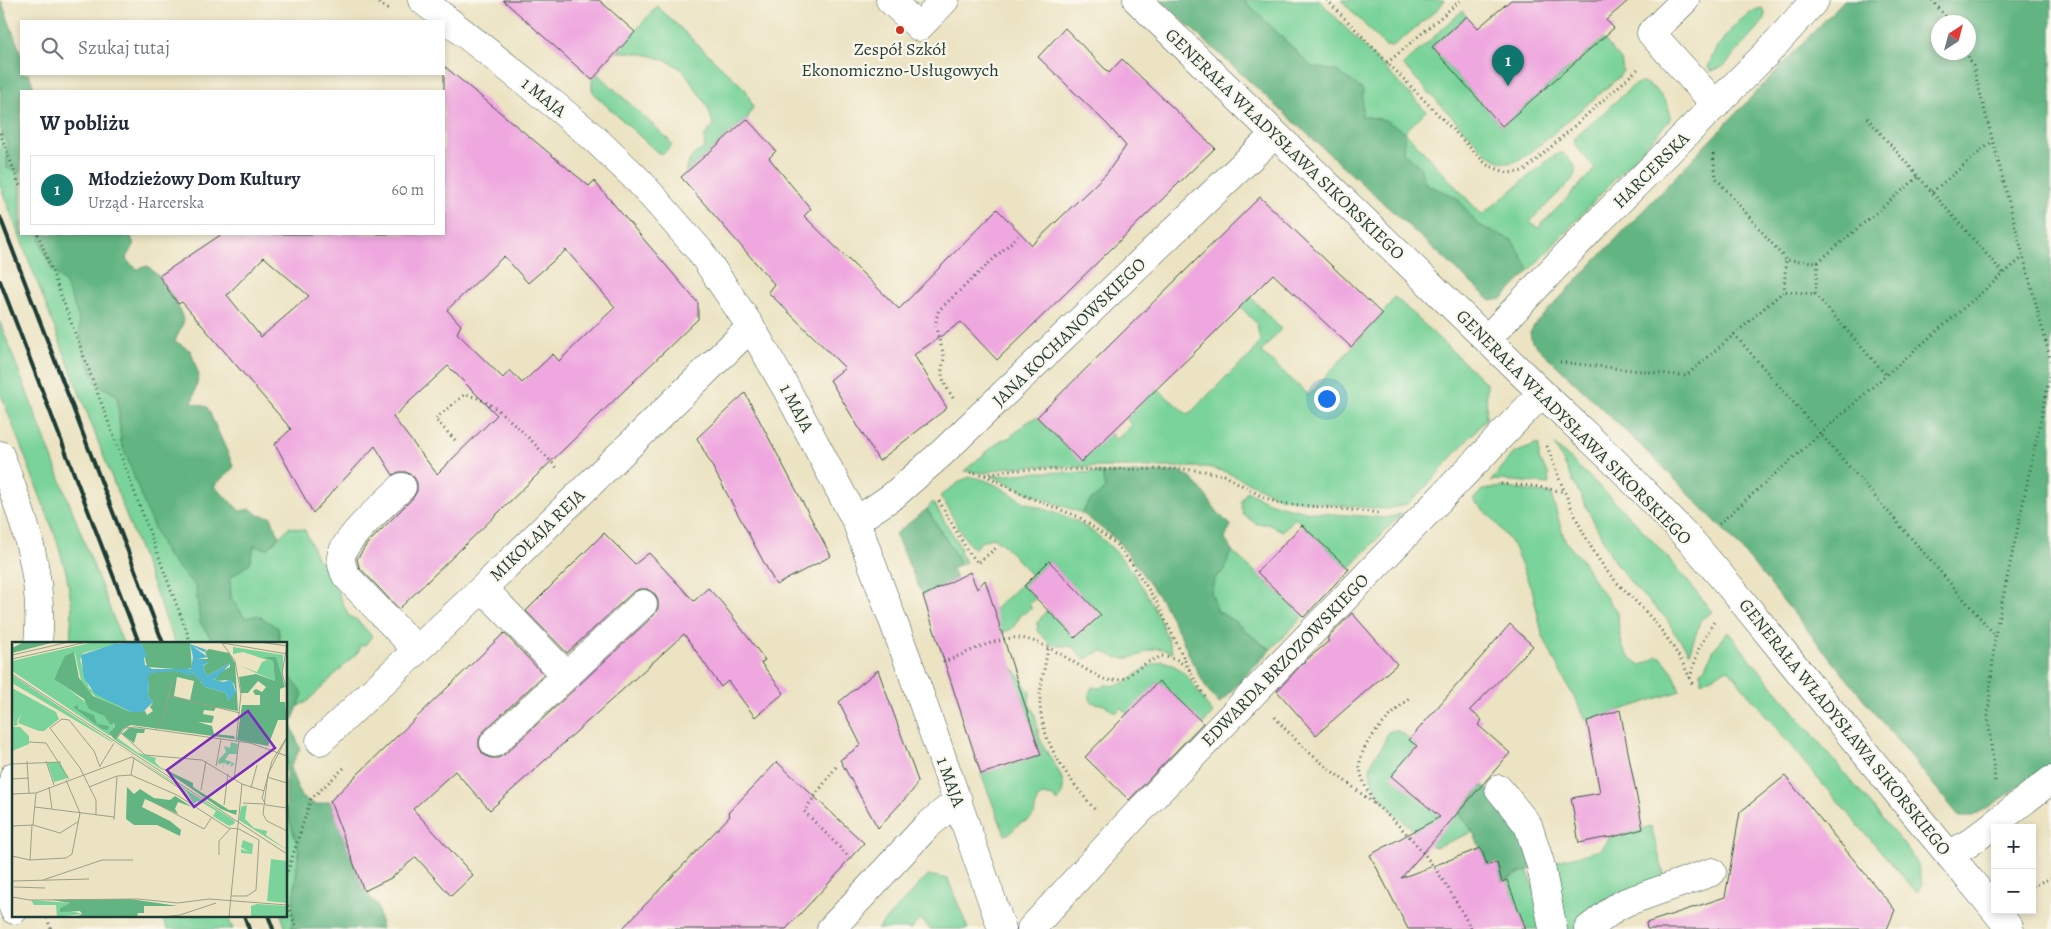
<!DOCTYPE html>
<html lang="pl">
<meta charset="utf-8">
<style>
:root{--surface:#fff;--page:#f6f6f7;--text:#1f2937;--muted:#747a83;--line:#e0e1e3;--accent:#0f766e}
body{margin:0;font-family:Alegreya,serif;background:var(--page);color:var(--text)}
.controls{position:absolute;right:15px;bottom:15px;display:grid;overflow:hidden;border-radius:0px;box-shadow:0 2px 8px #0003}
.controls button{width:45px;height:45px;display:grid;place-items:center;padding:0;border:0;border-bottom:1px solid var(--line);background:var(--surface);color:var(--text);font:25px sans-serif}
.compass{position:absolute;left:1931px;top:15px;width:45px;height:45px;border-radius:50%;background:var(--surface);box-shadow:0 2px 8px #0003;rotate:36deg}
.you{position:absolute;left:1326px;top:398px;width:18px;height:18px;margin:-12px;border:4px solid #fff;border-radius:50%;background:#1a73e8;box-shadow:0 0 0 8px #1a73e833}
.badge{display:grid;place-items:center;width:32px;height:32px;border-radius:50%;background:var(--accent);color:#fff;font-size:16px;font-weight:700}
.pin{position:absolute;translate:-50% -41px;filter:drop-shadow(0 1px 2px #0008)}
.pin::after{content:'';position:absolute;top:26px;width:18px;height:15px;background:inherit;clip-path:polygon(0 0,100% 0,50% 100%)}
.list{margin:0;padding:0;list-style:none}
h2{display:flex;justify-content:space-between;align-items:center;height:65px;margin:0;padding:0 20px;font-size:21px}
h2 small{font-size:16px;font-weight:400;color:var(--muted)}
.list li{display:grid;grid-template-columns:32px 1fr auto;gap:15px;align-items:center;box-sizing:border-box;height:70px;margin:0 10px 10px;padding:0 10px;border:1px solid var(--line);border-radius:0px}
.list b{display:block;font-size:19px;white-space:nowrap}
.list p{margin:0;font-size:16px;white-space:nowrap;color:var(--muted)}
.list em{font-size:16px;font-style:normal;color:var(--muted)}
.icon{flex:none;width:28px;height:28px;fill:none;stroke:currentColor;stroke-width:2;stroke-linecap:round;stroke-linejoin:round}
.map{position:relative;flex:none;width:2051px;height:929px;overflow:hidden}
.search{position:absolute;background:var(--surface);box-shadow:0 2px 8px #0003;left:20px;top:20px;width:425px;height:55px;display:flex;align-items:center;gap:12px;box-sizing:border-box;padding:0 18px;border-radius:0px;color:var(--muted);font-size:19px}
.panel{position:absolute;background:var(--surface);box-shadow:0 2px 8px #0003;left:20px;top:90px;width:425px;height:145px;border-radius:0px}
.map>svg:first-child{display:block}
</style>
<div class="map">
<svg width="2051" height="929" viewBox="0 0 2051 929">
<rect width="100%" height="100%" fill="#fbf7ec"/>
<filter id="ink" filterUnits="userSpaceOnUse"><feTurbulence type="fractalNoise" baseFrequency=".02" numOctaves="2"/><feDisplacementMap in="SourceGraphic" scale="10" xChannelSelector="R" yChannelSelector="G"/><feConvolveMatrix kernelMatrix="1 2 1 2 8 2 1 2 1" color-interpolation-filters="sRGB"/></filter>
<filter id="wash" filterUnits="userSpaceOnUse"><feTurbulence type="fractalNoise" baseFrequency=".0096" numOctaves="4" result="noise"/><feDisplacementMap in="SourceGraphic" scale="20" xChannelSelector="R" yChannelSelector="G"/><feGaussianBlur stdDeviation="1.12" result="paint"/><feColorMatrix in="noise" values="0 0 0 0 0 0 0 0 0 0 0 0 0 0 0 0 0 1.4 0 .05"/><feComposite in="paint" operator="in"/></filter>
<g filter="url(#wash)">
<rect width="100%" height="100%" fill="#ebe3c2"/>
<!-- green -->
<path fill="#79d39a" stroke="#4c8867" d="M1244,0H1319L1426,111L1405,132L1482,215L1552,157L1559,153H1563C1573,164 1580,165 1572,180L1530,221L1538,228L1595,169L1575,145L1574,139L1634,85C1638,83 1643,82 1647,84C1655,87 1669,103 1670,113C1671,115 1670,118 1669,121L1530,270L1512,240L1478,225L1457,198L1426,184L1419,166L1403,152L1385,120L1362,116L1337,71L1312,67Z
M1341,0H1444V1L1438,9L1392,47L1385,46Z
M657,6L746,90L753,107L747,119L685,173C688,161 692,153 704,149L705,135L713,126C711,113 707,104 699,94C694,89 691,80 686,74C673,58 637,51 617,52Z
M1762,8L1765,12V19L1758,28L1724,66L1712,71L1708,69C1711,50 1742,11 1762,8Z
M1462,11L1467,16L1432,47L1502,126L1603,39L1621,60L1623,71L1617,79L1529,154C1511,166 1504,166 1486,153L1403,65Z
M598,74L668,139L672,145L664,153H658L597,97L592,90V80Z
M2,134L7,143V167L21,173V234H42L40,241L52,270L65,282L78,316L83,351L97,384L117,394L121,442L167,556L196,587L200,622L214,643H175L0,185V138Z
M1240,286L1281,329L1261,352L1309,395L1382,314L1395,297L1487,384L1486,419L1423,490L1407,504L1387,509L1335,505L1281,498L1226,472L1207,467H1080L1045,466L1009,467L985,473L964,471L1001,440L1009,438L1026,423L1037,417L1081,461L1110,433L1116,440L1132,425L1126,418L1156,388L1188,415L1228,375L1251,355L1260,342L1257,324L1230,296Z
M0,322L123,643H70L72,607L66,572L55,535L0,392Z
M1534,444L1539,445V459L1548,473L1549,484L1500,480L1491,481L1514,453L1531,447Z
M1554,444C1610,495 1666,550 1712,612L1700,620C1698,632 1692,641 1690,653L1674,632L1667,619L1636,589L1614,561Z
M1039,472L1102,473L1105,489L1088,503L1082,513L1033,495L992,476Z
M970,477C991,478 1007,493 1025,502C1042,510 1063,513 1079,523C1128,551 1155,602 1173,654C1153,641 1148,655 1129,658C1119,660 1110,655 1102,651L1084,659L1073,647L1051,645L1037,631L1038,622L1047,610L1075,637L1100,615L1049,561L1024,586L1036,598L1029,605L1032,608L1021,615L1012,629L943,652L940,650L966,635L1031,575L1005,546L993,537L981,542L974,549C959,535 953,513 940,496L962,480Z
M1502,487L1551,494L1565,541L1581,559L1596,584L1618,613L1619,630L1623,648L1627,655L1641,665L1653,660L1656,656L1661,657L1673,672L1680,691L1587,721L1556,664L1542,634L1533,593L1514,547L1495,521L1473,500L1482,490Z
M1247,491C1284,515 1332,513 1375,517L1386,518L1401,514L1349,569L1295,518L1283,531L1267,524H1256L1243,514L1241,501Z
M933,502L961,548L960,553L966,562L961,564L927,509Z
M289,527L305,530L318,560L329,566L330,576L349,616L357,620L372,636L365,645H360L359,651L307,702L298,706L302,694L293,680L286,677V643H280L278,628L245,618L231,598L230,578L250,563L254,545L268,549Z
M1233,552L1304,616L1271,649C1252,639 1236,622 1218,611L1211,592L1215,578L1225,570L1229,555Z
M1728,632L1910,852L1917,864L1922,884L1917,893L1812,772L1728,669L1701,682V672L1706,667L1714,649Z
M1163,661C1191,670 1195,691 1213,713L1203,724L1159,681L1128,714L1121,708L1116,713L1104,705L1091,702L1089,694L1092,687L1101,688L1105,685C1124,687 1127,681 1141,671C1148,666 1156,664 1163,661Z
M1012,666L1030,692L1029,704C1039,715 1035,728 1041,741C1046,752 1062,773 1063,783C1064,790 1061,797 1058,802L1053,797L1043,795L1037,800L1034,815L1028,821L1020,823L1010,833L1005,835L981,774L1041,754Z
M1395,730L1404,734L1417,746L1427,785L1459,812L1473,832L1436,847L1432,846C1413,828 1357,790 1373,759C1374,756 1378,753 1380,750C1384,745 1385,738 1388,732Z
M286,808L299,850L294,894L292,929H286L281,915H286Z
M1651,826L1665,878L1578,929H1560L1552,862L1601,850L1609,838Z
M1527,870L1535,890L1546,929H1523V922L1507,880Z
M928,875L948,879L968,929H931L920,919L911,929H877Z
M160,915H227L233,929H168Z"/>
<!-- forest -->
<path fill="#62b582" stroke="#40795b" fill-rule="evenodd" d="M1,0L21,54V74H29L35,91H21V173L7,168V143L2,134L0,138Z
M1160,0H1244L1312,67L1337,71L1363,90L1362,116L1385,120L1405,132L1403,152L1419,166L1426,184L1457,198L1478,225L1512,240L1530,270L1502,299L1491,301Z
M1844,0H2051V764L2003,798L1973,816H1959L1737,544L1663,467L1532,342L1530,333L1534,325ZM1938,22H1968V52H1938Z
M42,234H130L134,245L126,260L137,269L148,266C165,281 176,300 184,321L175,341L191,351L199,376L192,403L207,407L234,467L214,486L240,511L251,509L258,515L271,517L279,536L268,549L254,546L250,563L230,578L231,598L245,618L258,615L278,628L280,643H214L200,622L196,587L167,556L149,517L121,442L117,395L97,384L83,351L78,316L65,282L52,270L40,241Z
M1182,472C1205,485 1211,511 1231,525L1225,539L1233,552L1229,555L1225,570L1215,578L1211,592L1217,611L1234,621L1264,646L1271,649L1219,704L1207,689L1192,662L1181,636L1163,603L1144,576L1118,541L1082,513L1088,503L1105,489L1102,473Z
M927,509L961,564L952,569L956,579L923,596L895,534Z
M286,677L293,680L303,694L291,724L300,749L290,768L301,797L316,805L330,801L364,891L377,904L382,929H292L294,894L299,851L286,808Z
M1483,785L1501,800L1537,867L1514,875L1502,882L1497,864L1487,865L1473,832L1459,812Z"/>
<g id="blocks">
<!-- building -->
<path fill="#efa8df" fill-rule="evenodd" d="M503,0H599L635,32L592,80Z
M1511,0H1629L1606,20L1614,28L1502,126L1432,47L1467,16L1478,28Z
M1065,28L1109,73L1122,59L1215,148L997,360L961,322L914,355L947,408L879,461L830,380L845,368L768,292L774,284L681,177L747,119L776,151L769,158L811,209L804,216L899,309L997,209L1032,245L1107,173L1126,146L1108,125L1038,57Z
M444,66L589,186L594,181L698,303V319L399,609L359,567L357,559L367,544L413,498L417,491V483L414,477L406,472H399L393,475L375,446L313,513L275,444L291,429L182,302L178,304L159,276L222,234H444ZM566,250L615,307L559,361L553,354L522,383L510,370L503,378L457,333L461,325L447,310L504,256L528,283ZM264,257L309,296L261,337L227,295ZM448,366L497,415L437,474L393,417Z
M1260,197L1382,314L1351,347L1273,274L1196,351L1081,462L1037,417Z
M745,393L831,556L776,585L697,438Z
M1302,525L1349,569L1304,617L1257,572Z
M604,533L635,564L649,553L694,601L708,588L723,604L765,660L761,663L784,693L755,717L728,681L721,687L684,634L490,810L455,771L413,809L473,875L451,896L416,857L391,878L364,891L330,801L504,633L544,675L483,732L479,739V747L483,754L490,758H498L505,754L654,615L658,608V601L655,594L647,589H639L632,593L567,653L526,611Z
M1049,561L1101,615L1075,638L1024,586Z
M970,572L977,589L985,580L1041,755L981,774L923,596Z
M1352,613L1397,664L1316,735L1277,691L1305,661L1329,641L1327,639Z
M1510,624L1533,646L1470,710L1482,720L1478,725L1510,753L1401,878L1481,848L1487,865L1497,863L1502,882L1507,880L1526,929H1408L1370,855L1440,817L1391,776L1417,746L1409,740Z
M878,670L918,781L913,790L878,828L840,760L861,745L839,702Z
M1159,681L1203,723L1129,800L1085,757Z
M1620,710L1643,829L1609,838V837L1579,843L1571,798L1600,793L1587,721Z
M777,762L864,843L842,867L843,868L786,929H622L730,816L728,813Z
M1785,776L1895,910L1887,929H1647L1646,923L1725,897L1740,812Z"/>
</g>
</g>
<g filter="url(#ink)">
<use href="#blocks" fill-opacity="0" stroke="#3e5649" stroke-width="1"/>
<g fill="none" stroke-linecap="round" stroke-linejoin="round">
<!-- minor casing -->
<g stroke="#3e5649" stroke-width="29">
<path id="minor" d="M422,0L556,106L595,139L639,181L700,251L751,327L787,390L856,521L912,672L1002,929
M890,0L919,27L945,0
M1137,0L1542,393L1620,467L1693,543L1737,595L1905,802L1995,910
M1685,0L1651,33L1716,105
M1487,339L1593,227L1767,53L1815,0
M0,455C23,515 45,577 38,643
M402,487C388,501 344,538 341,557C341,564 343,570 346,576L417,650
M856,521L893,496L943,452L1275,134
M483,588L566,675
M320,741L483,588L751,327
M494,743L643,604
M14,776L10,794L5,842L6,890L14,910
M1499,789L1528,825L1541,866L1553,929
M1949,855L1971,842L2051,780
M1995,910L2010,929
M831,929L926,827L958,800
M1031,929L1131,820L1542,393
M1588,929L1615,908L1626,902L1712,872"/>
</g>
<!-- path -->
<path stroke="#3e5649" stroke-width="3" stroke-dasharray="1 4" stroke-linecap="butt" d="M375,0L391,12
M1327,0L1487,165L1508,173L1524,171L1638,69
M1932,0L1950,22
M1966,52L1973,66L2051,361
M1387,63L1461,0
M1867,118L2003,273
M0,133L21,189
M1713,154L1716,178L1786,260
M1932,192L1993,141
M38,234L191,643
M1818,262L1918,177
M1815,294L1886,375
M1734,334L1995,635
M1560,362L1686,376L1784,291L1786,260L1818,262L1815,294L1784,291
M953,398C947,388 941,380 942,368C943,363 945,357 943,352C939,337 932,326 939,310L1018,236
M455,440L435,419L464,395C493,395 537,447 557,468
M1547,446C1561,484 1580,534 1604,567C1614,581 1627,592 1638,604C1662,628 1681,655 1693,686
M970,472L985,475L1028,497L1079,517L1115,543L1132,564L1156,601L1193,677L1205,696
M985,475L1009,470L1182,469L1204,471L1224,475L1261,496L1278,503L1381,513
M1501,484L1533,486L1565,492
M939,501L967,550L978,563L996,548
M1719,524L1886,375L2023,257
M1048,649C1045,666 1040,685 1040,702C1041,745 1070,780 1096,811
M943,662C966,654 988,641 1012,638C1041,635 1079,669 1106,680C1127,682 1127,675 1143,665C1149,661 1156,659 1162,656L1177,660L1189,669
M1690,678L1699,648L1715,620
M1275,717C1281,726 1289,732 1296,740C1328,772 1367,794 1399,826C1429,855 1452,892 1471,929
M836,767L804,811L850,858
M1995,781L1988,716L1995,635L2051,371
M1375,804C1368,792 1360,779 1360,764C1360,741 1395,712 1411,696
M286,876L311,799L345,767
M2032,886L2051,878
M286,901L297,929
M47,918L51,929"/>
<!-- minor -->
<use href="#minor" stroke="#fff" stroke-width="28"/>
<!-- rail -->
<path stroke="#1f3d34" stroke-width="4" d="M0,217L163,643
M0,281L139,643
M244,915L249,929
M268,915L273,929"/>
</g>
</g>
<!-- markers -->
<circle fill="#c8321e" stroke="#fbf7ec" stroke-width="2" cx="900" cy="30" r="5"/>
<g text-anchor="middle" stroke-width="4.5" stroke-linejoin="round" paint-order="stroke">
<!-- poi labels -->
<g font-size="18" fill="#1f3d34" stroke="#fbf7ec">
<text x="900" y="55">Zespół Szkół<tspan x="900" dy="21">Ekonomiczno-Usługowych</tspan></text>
</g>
<!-- street labels -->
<g font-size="18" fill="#1f3d34" stroke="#fbf7ec">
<text transform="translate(544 97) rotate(39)" y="6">1 MAJA</text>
<text transform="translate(1285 144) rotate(44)" y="6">GENERAŁA WŁADYSŁAWA SIKORSKIEGO</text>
<text transform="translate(1651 170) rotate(-45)" y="6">HARCERSKA</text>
<text transform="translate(1069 332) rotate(-44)" y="6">JANA KOCHANOWSKIEGO</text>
<text transform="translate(797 408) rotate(62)" y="6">1 MAJA</text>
<text transform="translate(1574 427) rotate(45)" y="6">GENERAŁA WŁADYSŁAWA SIKORSKIEGO</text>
<text transform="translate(537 535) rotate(-44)" y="6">MIKOŁAJA REJA</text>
<text transform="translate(1285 660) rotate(-46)" y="6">EDWARDA BRZOZOWSKIEGO</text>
<text transform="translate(1845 727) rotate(51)" y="6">GENERAŁA WŁADYSŁAWA SIKORSKIEGO</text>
<text transform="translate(951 782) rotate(70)" y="6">1 MAJA</text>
</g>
</g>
<!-- overview -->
<g transform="translate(12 642)">
<rect width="275" height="275" fill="#ebe3c2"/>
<path d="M82,0H112L71,11L68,18L77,46L113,68L84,55L70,43L63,11L56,13L42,36L101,81L103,85L98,94L0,29V19ZM221,5L271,13V40L264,15H251L261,19L263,39L226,23L245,30L250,20L255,18L231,10L221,12ZM0,33L101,100H100L0,41ZM0,46L44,70L47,77L32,89H27L6,81L9,71L5,80L6,83L2,84ZM0,85H8L17,94V102L0,109ZM104,95L126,111L144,116L143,120L152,129L103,98ZM219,100L226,102L225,112H217L213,118L217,119L223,122L218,125L220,121L215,123L213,120L211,127L212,121L206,122L207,117L214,110L212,104L218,106ZM103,102L223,179L222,182L217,184L204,176L201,174L204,169L191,161L185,159L182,162L174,149ZM35,120H48L56,136L42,140ZM235,163L233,177L242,186L255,189L254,193L275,208L227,178L229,165ZM231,198L241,202L240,212L229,211V207L237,210L229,205ZM259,217L275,219V261L255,259ZM19,258L58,261L48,266L70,272L45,275L44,263H22ZM245,262L275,264V275H239V264Z" fill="#79d39a"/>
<path d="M12,0H43L0,11V6ZM127,0H178L180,26L166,29L177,33H181L177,29L182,31L193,45L214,51L216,59L224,49L222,42L217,38L202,39L208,30L218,25V21L195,34L191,26L194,23L190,22L197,21L186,17H196L193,10L197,7L217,11L223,21L226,69L204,65L202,69L192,68L191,72L202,74L200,81L186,80L200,84L202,92L222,94L223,97L119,83L111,87L103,98L97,91L103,85L102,81L99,83L92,74L77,67L72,57L42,37L53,14L62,10L67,36L81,54L119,70L133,69L135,73L141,69L138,65L141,60L136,54L137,40L133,35L137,31L163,27L135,25L130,2ZM165,35L182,39L178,58L162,54ZM251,15H264L273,45L268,47V60H273L274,70V78H266L256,104L225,98L230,63H248V53H243L241,49L244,47L250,50L254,45L246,39L236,51H229L227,35L244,32L263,39L261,19ZM66,63V67L82,73L85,82L97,84L96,88L90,87L61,65ZM117,86H121L133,87L132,91H125L122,101L110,92ZM148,125L181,141V145L217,168H225L224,173L209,167ZM115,145L122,152L128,147L142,156L158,158L163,154L180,165L166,160L163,167L166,172L133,157L130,165L158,179L169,188L168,194L145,183H122L114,177ZM118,257L166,264H132V271H126L125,275H64L70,272L68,269L48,270V266L58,261L40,258Z" fill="#62b582" fill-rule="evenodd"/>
<path d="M127,0L130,2L135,14L132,16L133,23L140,27H179L181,15L178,2L195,8L192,10L180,4L196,15L186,17L198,20L190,23H194L191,26L195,34L220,20L202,38L212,40L219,37L224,50L216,60L214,51L193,45L182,31L177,29L184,35L163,29L138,31V35H134L137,40L136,54L141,60L131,70H119L83,52L72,36L69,13L102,2Z" fill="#51b6d0"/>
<path fill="none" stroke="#99a189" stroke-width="1" d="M205,0L275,12M247,0L275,4M210,1L223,19L229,52L224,99M275,4L270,31L275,48M0,13L57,0M0,17L75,0M0,32L275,212M157,54L228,71M143,88L152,73L160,38M109,91L133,113L190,118L230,142L252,149M275,95L256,132L251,172L255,179L275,189M275,95L260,119L250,156L254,163L275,166M105,96L113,86L124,85L238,101L275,114M17,100L34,101L57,137M15,119L17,151M34,119L42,143M0,122L49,120M88,124L102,101M204,124L209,97M119,133L122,116M255,135L275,141M0,137L17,136M222,137L227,99M37,145L40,167M77,145L105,134L119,133L165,153L216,186L227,187L247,198L244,248L235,254H219M239,146L245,123M189,148L194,119M0,152L24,151L120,115L172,149L180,162M141,160L192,187L200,175M231,161L251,162M212,163L216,132M23,165L102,175M84,173V158L68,126L38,86L50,77L57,78L82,109L88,125M102,178L105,134M21,183L24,151M0,184L21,183L48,191L67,179M207,213V199L218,187M0,214L18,218L54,216L60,212L68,171L54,138M18,218L20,183M31,238L90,218H121M0,239L77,237M2,245L33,246M0,255L18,258L126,257L166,261L197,257L275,263M149,275L168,273L204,261M217,275L230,142"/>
<path fill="#7b2cbf" fill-opacity="0.15" stroke="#7b2cbf" stroke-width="2.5" d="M236,69L263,106L182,165L155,128Z"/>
<rect width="275" height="275" fill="none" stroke="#1f3d34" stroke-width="2.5"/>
</g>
</svg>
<div class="controls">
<button>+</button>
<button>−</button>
</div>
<svg class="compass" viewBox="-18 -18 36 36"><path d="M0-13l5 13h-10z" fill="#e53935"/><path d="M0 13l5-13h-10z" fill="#747a83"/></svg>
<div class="you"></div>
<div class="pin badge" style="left:1508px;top:86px">1</div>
<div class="search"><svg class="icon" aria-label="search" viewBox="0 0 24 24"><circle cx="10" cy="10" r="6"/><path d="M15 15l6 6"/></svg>Szukaj tutaj</div>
<section class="panel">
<h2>W pobliżu<small></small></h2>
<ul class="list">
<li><span class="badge">1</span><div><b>Młodzieżowy Dom Kultury</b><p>Urząd · Harcerska</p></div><em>60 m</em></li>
</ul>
</section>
</div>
